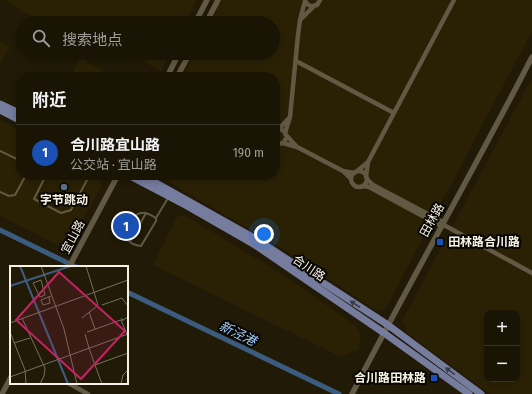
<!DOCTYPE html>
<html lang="zh">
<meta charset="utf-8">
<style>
:root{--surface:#191404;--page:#221d0e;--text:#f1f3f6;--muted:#9f9e9a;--line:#373326;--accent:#0f766e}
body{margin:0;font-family:"Fira Sans Condensed","Noto Sans SC",sans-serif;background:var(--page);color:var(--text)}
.controls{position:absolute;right:12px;bottom:12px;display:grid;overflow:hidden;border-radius:8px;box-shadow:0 2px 6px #0003}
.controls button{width:36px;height:36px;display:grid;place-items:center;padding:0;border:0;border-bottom:1px solid var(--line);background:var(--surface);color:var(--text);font:20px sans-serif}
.you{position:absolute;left:264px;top:234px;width:14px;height:14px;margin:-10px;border:3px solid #fff;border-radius:50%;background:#1a73e8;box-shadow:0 0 0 6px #1a73e833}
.badge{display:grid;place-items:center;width:26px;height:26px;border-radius:50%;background:var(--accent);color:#fff;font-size:13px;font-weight:700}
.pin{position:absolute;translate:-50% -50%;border:2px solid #fff;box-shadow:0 1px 4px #0006}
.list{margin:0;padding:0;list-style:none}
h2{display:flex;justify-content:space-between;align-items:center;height:52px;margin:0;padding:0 16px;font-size:17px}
h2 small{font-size:13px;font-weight:400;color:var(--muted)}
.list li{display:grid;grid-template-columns:26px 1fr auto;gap:12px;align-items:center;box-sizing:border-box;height:56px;padding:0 16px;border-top:1px solid var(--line)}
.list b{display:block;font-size:15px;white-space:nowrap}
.list p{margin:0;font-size:13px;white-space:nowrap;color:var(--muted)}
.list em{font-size:13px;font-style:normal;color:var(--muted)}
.icon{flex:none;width:22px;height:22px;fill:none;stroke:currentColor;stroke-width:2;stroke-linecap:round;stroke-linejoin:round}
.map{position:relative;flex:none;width:532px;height:394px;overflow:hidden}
.search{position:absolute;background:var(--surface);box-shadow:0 2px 6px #0003;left:16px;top:16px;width:264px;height:44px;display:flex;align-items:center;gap:10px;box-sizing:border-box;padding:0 14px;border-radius:22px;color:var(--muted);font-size:15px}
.panel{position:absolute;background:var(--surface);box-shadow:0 2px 6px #0003;left:16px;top:72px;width:264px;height:108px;border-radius:16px}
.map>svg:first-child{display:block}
</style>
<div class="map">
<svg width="532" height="394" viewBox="0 0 532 394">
<rect width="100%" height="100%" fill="#211a06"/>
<!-- built -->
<path fill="#2a2105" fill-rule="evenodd" d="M5,0H197L185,23H28L32,16Z
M222,0H532V31L386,308L379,312L275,244L157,175H275V77H182L195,53H273V23H210Z
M0,41L10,47L0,64Z
M70,53H92L86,62L115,77H70L80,58Z
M128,53H170L161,71Z
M532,78V394H490L407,333L402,321ZM487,313H517V379H487Z
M0,120L21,131V175H97L101,179V186L67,250L0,216Z
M184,215L287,277L357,327L361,334L358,349L341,357L153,265L177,217Z"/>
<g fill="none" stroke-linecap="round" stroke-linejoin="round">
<!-- canal -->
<path stroke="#3b5c7e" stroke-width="5" d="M0,230L76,267
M127,292L339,394"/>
<!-- service -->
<path stroke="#615943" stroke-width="2" d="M0,151L21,161
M46,175L34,199L61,213L71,210L87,180L86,175
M0,192L9,196L15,195L26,175
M156,218C149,214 144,210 136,215L125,237C128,242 135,246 141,246L156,221V218L168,198
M130,242L146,213"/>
<!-- minor -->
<path stroke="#615943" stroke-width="4.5" d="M305,0C307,6 311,7 317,5L320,0
M301,19L314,6
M296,61L394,113
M290,117L298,35L300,20L305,1
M278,130L290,117L285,133
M275,131L279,129L284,131L287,137L283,143L278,144L275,143
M283,143L297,147L286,135
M297,147L343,171
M368,162L454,0
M351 179a8 8 0 1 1 16 0a8 8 0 1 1-16 0Z
M356,172L368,162L366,177
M351,179L343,171L354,173
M367,179L373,185L443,222
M363,186L369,187L441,226
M442,224L532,273
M68,383L88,394"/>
<!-- tertiary -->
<path stroke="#615943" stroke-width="5.5" d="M195,23L207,0
M206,23L218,0
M167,77L179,53
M177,77L190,53
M69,267L118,175
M2,394L11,377
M352,394C410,281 474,170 532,57"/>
<!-- primary -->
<path stroke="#767c9e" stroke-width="7" d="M0,104L21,114
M0,110L21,121
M128,175L187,206L255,245L384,333L469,394
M142,175L256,239L388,325L481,394"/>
</g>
<!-- one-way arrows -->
<defs><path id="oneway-solid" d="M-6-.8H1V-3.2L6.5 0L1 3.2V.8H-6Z"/></defs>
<g fill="#393b48">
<use href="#oneway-solid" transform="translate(355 304) rotate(-147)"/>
<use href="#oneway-solid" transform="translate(450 371) rotate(-144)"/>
</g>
<!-- markers -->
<circle fill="#5c6f8a" stroke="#080601" stroke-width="1.5" cx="64" cy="187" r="4"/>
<g fill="#1a4fb4" stroke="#080601" stroke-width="1.5">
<rect x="436" y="238" width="8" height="8" rx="2"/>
<rect x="430" y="374" width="8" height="8" rx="2"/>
</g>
<g text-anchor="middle" stroke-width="4" stroke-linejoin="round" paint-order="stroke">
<!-- poi labels -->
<g font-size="12" font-weight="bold" fill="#f7f2e6" stroke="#080601">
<text x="64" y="204">字节跳动</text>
<text x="448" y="246" text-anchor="start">田林路合川路</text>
<text x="426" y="382" text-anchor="end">合川路田林路</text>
</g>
<!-- street labels -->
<g font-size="12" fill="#f7f2e6" stroke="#080601">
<text transform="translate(432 220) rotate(-61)" y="4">田林路</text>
<text transform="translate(73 237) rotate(-62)" y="4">宜山路</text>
<text transform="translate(309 268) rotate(34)" y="4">合川路</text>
</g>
<!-- water labels -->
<g font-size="13" font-style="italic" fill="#a1cbf8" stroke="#080601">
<text transform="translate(238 333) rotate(26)" y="5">新泾港</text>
</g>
</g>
<!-- overview -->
<g transform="translate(10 266)">
<rect width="118" height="118" fill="#211a06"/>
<path fill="none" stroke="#3b5c7e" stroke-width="2" d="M10,0L58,118M0,20L61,0"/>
<path fill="none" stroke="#777060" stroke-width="1" d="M31,0L54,63L67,118M76,0L88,39M31,14L35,29L30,31L23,17ZM39,31L40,37L33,39L31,34L41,30M92,39L112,32L118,40M79,46L85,63M12,52L35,102L34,110L30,118M72,52L87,40M113,55L111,52L113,54L118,51M0,57L118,14M0,66L15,104L16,118M77,66L111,54L118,71M75,68L79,82M4,77L20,72M79,82L85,99L118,87M85,99L92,118M0,111L118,68M111,118L113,109L118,104"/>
<path fill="#c52362" fill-opacity="0.15" stroke="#c52362" stroke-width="2" d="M49,6L115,65L71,113L6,54Z"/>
<rect width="118" height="118" fill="none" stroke="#f7f2e6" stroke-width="2"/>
</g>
</svg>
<div class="controls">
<button>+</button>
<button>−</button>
</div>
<div class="you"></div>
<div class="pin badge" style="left:126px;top:226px;background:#1a4fb4">1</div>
<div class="search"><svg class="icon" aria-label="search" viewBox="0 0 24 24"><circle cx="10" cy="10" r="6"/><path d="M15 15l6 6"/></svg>搜索地点</div>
<section class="panel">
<h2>附近<small></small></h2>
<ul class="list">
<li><span class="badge" style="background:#1a4fb4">1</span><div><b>合川路宜山路</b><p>公交站 · 宜山路</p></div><em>190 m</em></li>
</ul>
</section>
</div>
